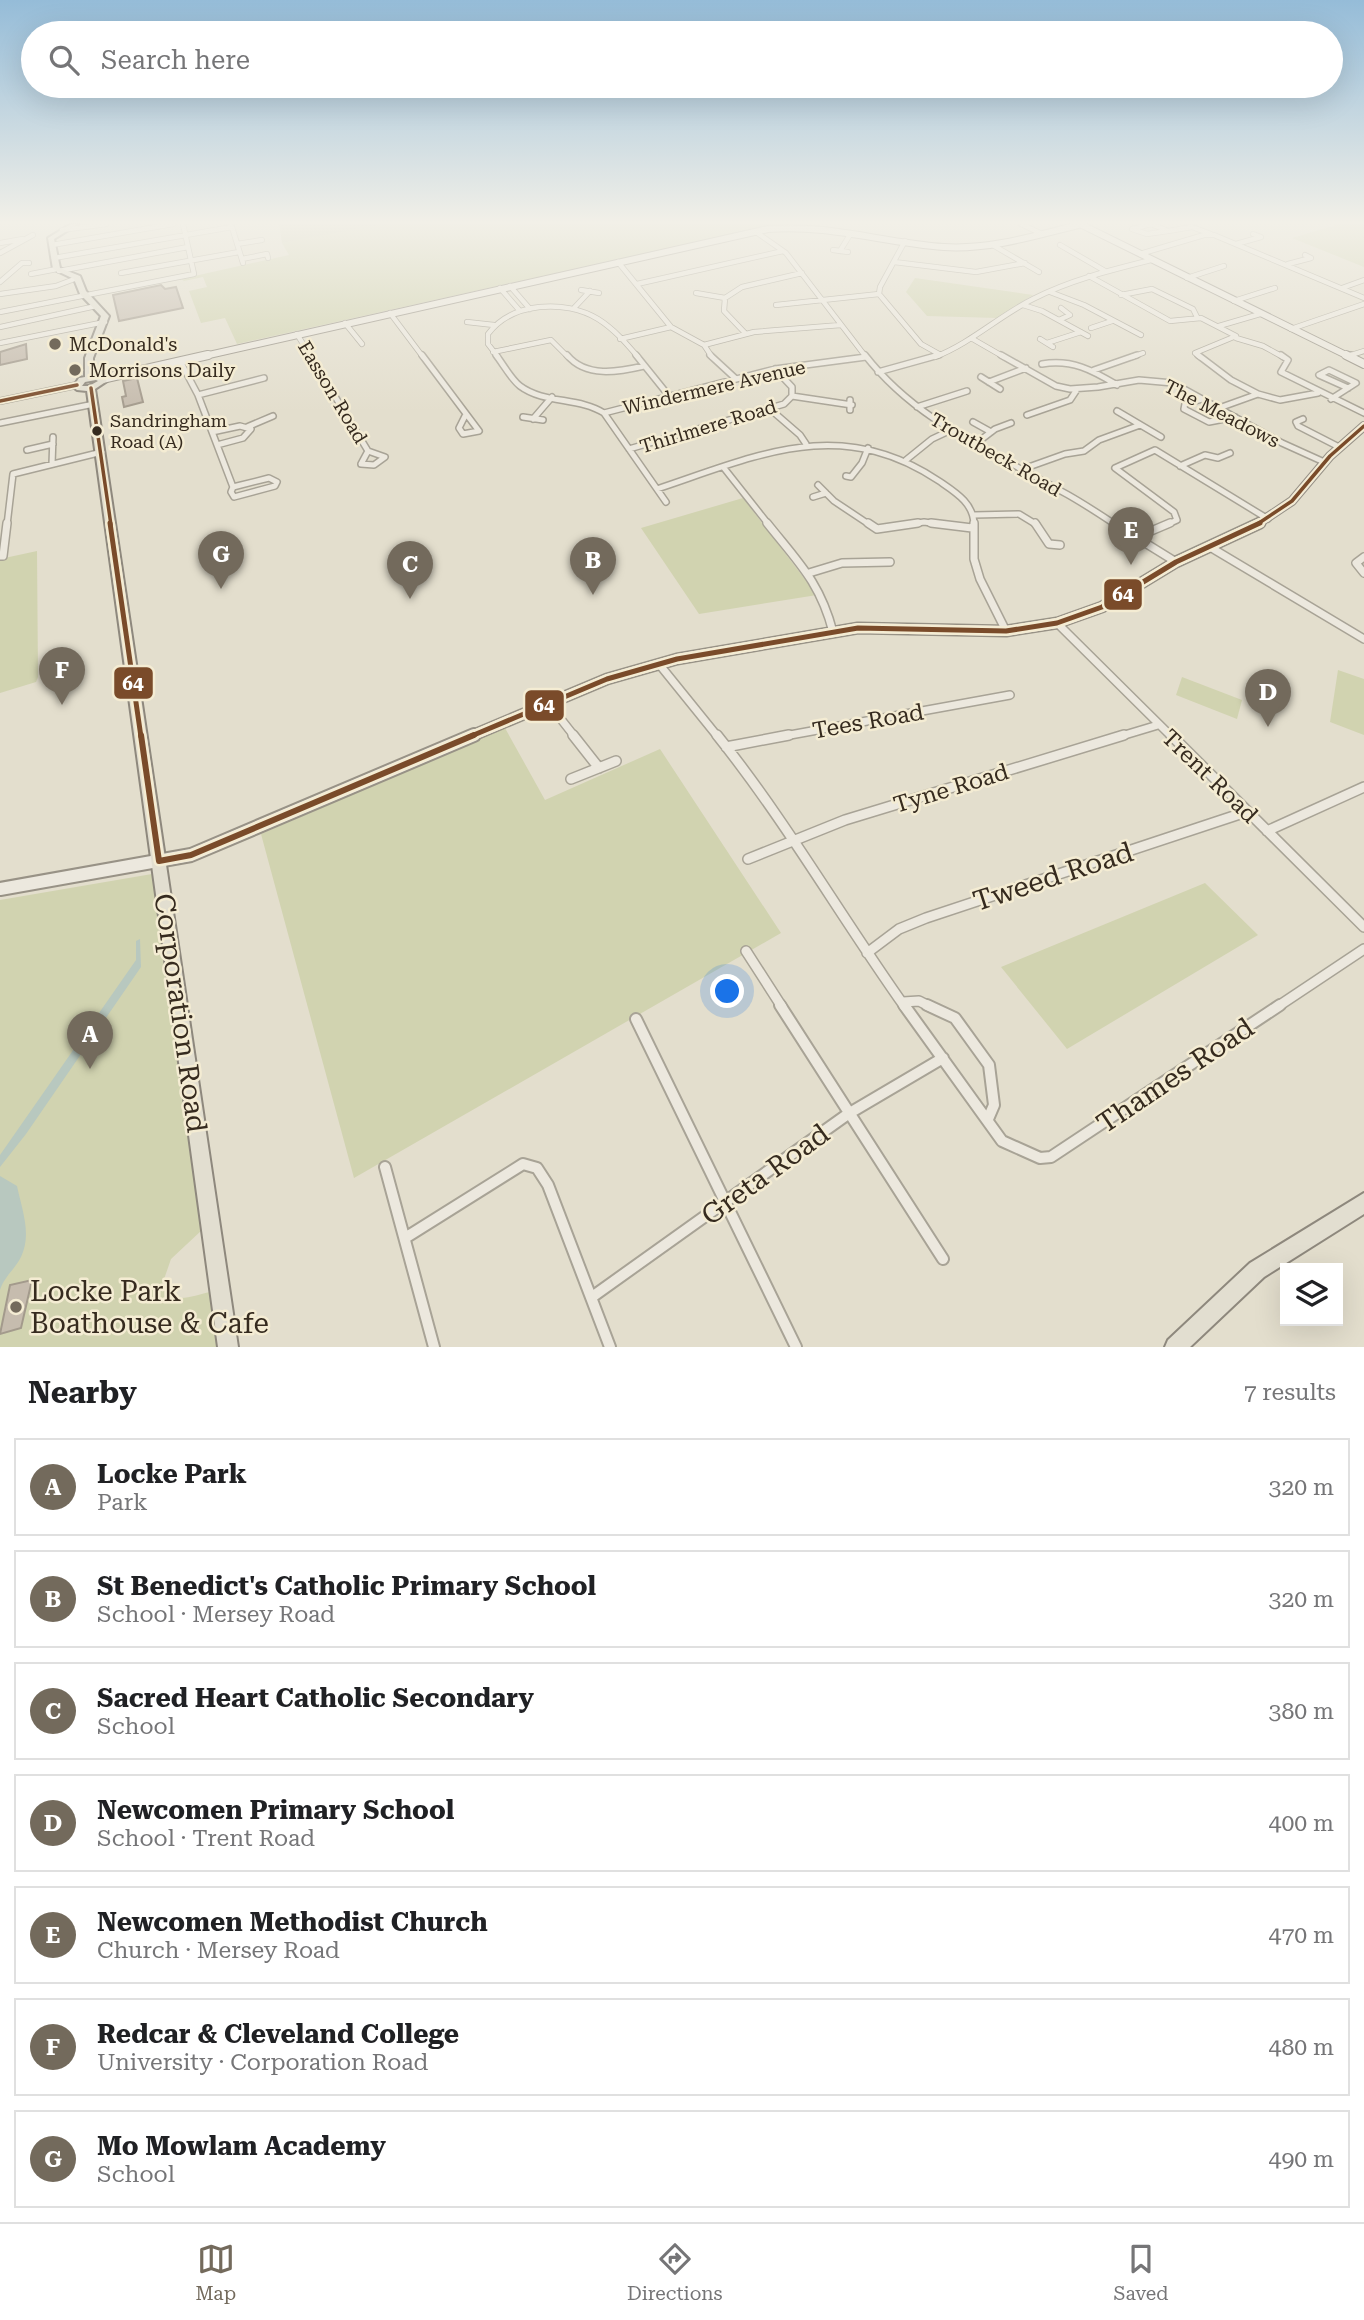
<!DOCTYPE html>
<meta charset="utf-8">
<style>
:root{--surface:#fff;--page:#f6f6f6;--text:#202124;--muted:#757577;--line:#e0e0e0;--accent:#736a5c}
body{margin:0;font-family:"Roboto Serif",serif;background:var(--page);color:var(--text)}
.controls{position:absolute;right:21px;bottom:21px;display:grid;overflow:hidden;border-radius:0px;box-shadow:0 7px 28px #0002}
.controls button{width:63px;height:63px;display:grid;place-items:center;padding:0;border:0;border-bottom:2px solid var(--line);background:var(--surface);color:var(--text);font:35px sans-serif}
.you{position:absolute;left:728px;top:992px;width:24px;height:24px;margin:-18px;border:5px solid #fff;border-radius:50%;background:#1a73e8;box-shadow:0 0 0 10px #1a73e833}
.badge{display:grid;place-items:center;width:46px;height:46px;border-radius:50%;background:var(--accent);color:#fff;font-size:23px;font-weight:700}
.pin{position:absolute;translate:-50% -58px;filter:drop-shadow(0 2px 4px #0008)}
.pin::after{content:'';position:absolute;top:37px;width:24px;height:21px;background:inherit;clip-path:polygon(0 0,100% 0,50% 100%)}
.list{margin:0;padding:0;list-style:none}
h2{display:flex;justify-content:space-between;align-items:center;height:91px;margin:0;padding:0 28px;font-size:30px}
h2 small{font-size:23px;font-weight:400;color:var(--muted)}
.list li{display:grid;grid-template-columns:46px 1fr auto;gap:21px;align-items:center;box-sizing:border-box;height:98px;margin:0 14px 14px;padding:0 14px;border:2px solid var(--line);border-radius:0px}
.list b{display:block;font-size:26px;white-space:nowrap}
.list p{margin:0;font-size:23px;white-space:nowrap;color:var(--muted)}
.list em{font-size:23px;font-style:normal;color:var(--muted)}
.icon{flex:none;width:38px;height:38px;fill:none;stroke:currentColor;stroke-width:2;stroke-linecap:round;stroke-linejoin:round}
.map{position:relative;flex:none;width:1364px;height:1347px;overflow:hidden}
.search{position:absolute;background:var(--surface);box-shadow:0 7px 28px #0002;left:21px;right:21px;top:21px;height:77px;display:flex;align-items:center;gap:18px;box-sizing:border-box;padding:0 24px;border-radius:38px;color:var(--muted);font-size:26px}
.sheet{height:875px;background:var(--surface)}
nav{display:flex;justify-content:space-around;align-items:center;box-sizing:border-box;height:98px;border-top:2px solid var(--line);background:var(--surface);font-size:19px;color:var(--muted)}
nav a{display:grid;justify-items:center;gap:4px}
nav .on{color:var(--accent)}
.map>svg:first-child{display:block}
</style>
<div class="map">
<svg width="1364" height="1347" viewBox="0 0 1364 1347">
<rect width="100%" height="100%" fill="#e3decd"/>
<!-- green -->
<path fill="#d1d3b0" d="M376,224H777L237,344L225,318L201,323L189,291L207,287L203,277L184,281L181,279L289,255L282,243Z
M1340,224H1364V267L1292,238Z
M915,278L1033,295L997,318L927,316L906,292Z
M743,498L817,595L699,614L641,528Z
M37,551L38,677L36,682L0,693V559Z
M1338,670L1364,679V735L1330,722Z
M1182,677L1242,700L1237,719L1176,695Z
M505,728L545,800L660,749L781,933L354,1178L261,834Z
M152,874L202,1230L171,1259L162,1285C171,1306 192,1296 210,1292L217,1347H0V900Z
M1205,883L1258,935L1067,1049L1001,967Z"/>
<!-- cemetery -->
<path fill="#cbcdaf" d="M279,224H376L377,225L282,243Z"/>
<!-- water -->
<path fill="#b8c8bf" d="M140,939L141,967L26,1134L0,1167V1155L136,960V941Z
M0,1176L17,1186C22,1210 32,1234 21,1257C15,1269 4,1277 0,1290Z"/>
<!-- building -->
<path fill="#c6bcae" stroke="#a39a8c" stroke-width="2" d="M161,285L165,289L176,287L183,308L119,321L113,295Z
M26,344L27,359L0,365V352Z
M137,378L143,402L124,407L122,397L126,396L123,381Z
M32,1280L21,1328L0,1334L10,1285Z"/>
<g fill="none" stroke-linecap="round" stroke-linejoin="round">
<!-- street-far4 casing -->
<g stroke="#a8a396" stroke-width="6">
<path id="street-far4" d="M231,224L243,263
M1021,224L1040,233
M1151,224L1168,231L1147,234L1132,229Z
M62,230L106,224
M1168,231L1192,227L1211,234
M756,232L786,253L866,357
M905,241L880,287L879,294L921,344L939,354
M0,243L23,239
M237,244L262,240
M991,244L1039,272
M1236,244L1261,237L1253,234
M52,245L173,224
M1060,245L1105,271
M833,250L848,252
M840,251L851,233
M0,253L33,235
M1140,254L1204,235H1214L1364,298
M54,258L232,227
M242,259L267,254L268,258
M618,262L671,327L704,345L712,357
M894,262L976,272L1025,263
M1288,264L1311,258L1305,255
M59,271L188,247
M121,273L239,252
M31,274L57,269
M1089,276L1170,321L1201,318L1236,336L1195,353L1200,357
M1187,278L1224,266
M0,282L22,263H29
M637,284L783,251
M510,286L530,309
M500,288L520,311
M1342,288L1364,280
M581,290L599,293
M1050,292L1084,305L1141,335
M696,293L725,298
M0,294L56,286L77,278
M1121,295L1152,289L1193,309L1197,317
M1234,301L1275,288
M776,305L879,294
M1023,305L1042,311L1088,336
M574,308L590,291
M0,312L194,274L183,224
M390,313L423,357
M1059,320L1070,315L1061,308
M467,322L494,325
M345,323L362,344
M1219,326L1260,314
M0,327L96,306
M1091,328L1112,321
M1291,329L1364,304
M745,333L724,311L725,298L742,287L802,273
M297,334L311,357
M971,338L1004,357
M1236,338L1263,346L1283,357
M620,339L671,327
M1040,339L1053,347
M0,343L105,322
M1047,343L1081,332
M704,345L754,332L841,325
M493,352L551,340L568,357
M1348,356L1364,351
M498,357L488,344V334C512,302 565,299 598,319C614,329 626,343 638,357
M935,357C971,343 999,316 1033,299C1070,280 1111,270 1151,260
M1132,357L1143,353"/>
</g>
<!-- street-far3 casing -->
<g stroke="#a8a396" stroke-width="8">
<path id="street-far3" d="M310,355L368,451
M422,355L479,431L463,434L459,428L466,414
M496,355C503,364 511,379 520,386C544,404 579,397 604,413L666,502
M567,355C586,378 618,372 644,366
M636,355L669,396
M710,355L735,378
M865,355C917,422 990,450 1061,491C1080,501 1098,513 1116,525
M1001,355L1056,386L1070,389L1098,387L1139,380L1173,383L1282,443L1324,462
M1198,355L1231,380L1258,394L1219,408
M1281,355L1288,360L1281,372L1364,413
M1348,356L1351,355
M180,361L198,395L233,487
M1042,364C1072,359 1092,370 1117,385
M1094,370L1137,355
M878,372L939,355
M981,377L1000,389
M989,382L1026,368
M1258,394L1280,400L1318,393
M198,395L264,378
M792,396L852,405
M1202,399L1185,404L1184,409L1209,422L1235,417
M1331,399L1356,383L1329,370L1319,375L1348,388
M850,400V410
M0,401L77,385
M917,407L967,391
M770,409L800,435L806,444
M1117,411L1161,437
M604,413L775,369L866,357
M1027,415L1070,400L1076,391
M523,417L543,420
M533,419L552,397
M1303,419L1296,422L1298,426L1339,447
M973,422L991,432
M0,423L94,404
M247,427L273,416
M212,432L240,426L251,429L243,438L217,445
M974,445L995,429L1011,423
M629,449L784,404L792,396V387L775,369
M27,450L53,444
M368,451L385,457L374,465L361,464Z
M906,460L932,439L949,431
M52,464L53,437
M1180,466L1205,455L1218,458L1230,453
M724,468L769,525
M1023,469L1065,454L1084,451L1099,440L1140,425
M846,476L851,477L862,463L868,448
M269,478L277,482L275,486L234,497L231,492L233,487Z
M818,485L834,501L870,525
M657,489C759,455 840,415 939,481C955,492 974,503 974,525
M813,497L826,493
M974,515L1019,514L1037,525
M7,525L13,474L102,452
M906,525L924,522L945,525
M1166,525L1177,520L1174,512L1115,468L1155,450L1268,519"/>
</g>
<!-- street-far2 casing -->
<g stroke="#a8a396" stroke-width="10">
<path id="street-far2" d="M767,523C798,562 820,582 833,632
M868,523L877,529L918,523
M931,523L972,528
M974,523V559L980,579L1006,631
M1035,523L1049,544L1060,545
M1113,523L1176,562
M1137,537L1170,523
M1210,547L1364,639
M0,556H3L7,523
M1364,557L1356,563L1364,573
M809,573L842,563L890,562
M1057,623L1172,737
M659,664L718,737
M549,704L575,737
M779,737L1010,695
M1118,737L1158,725"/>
</g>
<!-- street-far1 casing -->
<g stroke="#a8a396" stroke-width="12">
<path id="street-far1" d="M573,735L599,768
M717,735C786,821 841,917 905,1007
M1171,735L1364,927
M726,747L789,735
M571,779L616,761
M1267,831L1364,787
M748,859L845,820L1124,735
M746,951L782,1007
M867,953L899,929L926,918L1246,812
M903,1002L919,1001L931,1007
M1277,1007L1364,949"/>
</g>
<!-- street casing -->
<g stroke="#a8a396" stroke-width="14">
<path id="street" d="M780,1005L943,1259
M904,1005L1002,1141L1040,1158L1051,1157L1280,1005
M927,1005L955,1018L989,1065L994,1105L988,1119
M636,1019L796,1347
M385,1167L434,1347
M405,1238L523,1164L537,1168L548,1185L610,1347
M592,1297L848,1114L943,1058"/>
</g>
<!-- secondary-far3 casing -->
<g stroke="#989286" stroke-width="8">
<path id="secondary-far3" d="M1080,224L1350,357
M200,357L768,229C829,224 884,243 944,247C991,250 1037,235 1082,224"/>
</g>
<!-- secondary-far2 casing -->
<g stroke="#989286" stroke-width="10">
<path id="secondary-far2" d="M1346,355L1364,364
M102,379L208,355
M1256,525L1292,501L1330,456L1364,426"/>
</g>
<!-- secondary-far1 casing -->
<g stroke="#989286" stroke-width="13">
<path id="secondary-far1" d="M469,737L607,679L677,659L858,628L1006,631L1057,623L1102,607L1176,562L1260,523"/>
</g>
<!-- secondary casing -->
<g stroke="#989286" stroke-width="16">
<path id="secondary" d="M0,889L191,855L474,735"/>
</g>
<!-- primary casing -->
<g stroke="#8e887d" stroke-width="4">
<path id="primary" d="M71,224H78L54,239L60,268L80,276L86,291L109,316L93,358V375H100L107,381L95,389L238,1347H218L87,391L77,390L73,387L79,378L85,377V358L101,316L80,294L74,279L53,269L48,238ZM96,380L98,381L89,386H82L85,382Z
M1364,1193V1214L1264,1277L1190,1347H1165L1168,1340L1250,1263Z"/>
</g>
<!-- street-far4 -->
<use href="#street-far4" stroke="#ece8de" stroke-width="4.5"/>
<!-- street-far3 -->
<use href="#street-far3" stroke="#ece8de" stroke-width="5"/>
<!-- street-far2 -->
<use href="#street-far2" stroke="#ece8de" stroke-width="7"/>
<!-- street-far1 -->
<use href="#street-far1" stroke="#ece8de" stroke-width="9"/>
<!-- street -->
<use href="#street" stroke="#ece8de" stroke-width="10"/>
<!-- secondary-far3 -->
<use href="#secondary-far3" stroke="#ece8de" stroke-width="6"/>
<!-- secondary-far2 -->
<use href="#secondary-far2" stroke="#ece8de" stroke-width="8"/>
<!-- secondary-far1 -->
<use href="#secondary-far1" stroke="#ece8de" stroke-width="10"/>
<!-- secondary -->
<use href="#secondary" stroke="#ece8de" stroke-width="12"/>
<!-- primary -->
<use href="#primary" fill="#e2ded0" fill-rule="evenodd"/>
<!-- bus-1-far2 casing -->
<g stroke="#f4ecd3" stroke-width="7">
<path id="bus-1-far2" d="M91,388L111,525
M0,401L77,385
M1256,525L1292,501L1330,456L1364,426"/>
</g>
<!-- bus-1-far1 casing -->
<g stroke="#f4ecd3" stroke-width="10">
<path id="bus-1-far1" d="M110,523L141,737
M469,737L607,679L677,659L858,628L1006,631L1057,623L1102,607L1176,562L1260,523"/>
</g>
<!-- bus-1 casing -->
<g stroke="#f4ecd3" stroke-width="11">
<path id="bus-1" d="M141,735L159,861L191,855L474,735"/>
</g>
<!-- bus-1-far2 -->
<use href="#bus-1-far2" stroke="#7a4b2a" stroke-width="3.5"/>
<!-- bus-1-far1 -->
<use href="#bus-1-far1" stroke="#7a4b2a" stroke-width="5"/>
<!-- bus-1 -->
<use href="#bus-1" stroke="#7a4b2a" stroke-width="6"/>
</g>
<!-- sky -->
<linearGradient id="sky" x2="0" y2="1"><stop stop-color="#95bcd8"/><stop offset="0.54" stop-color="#f2f0e8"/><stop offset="1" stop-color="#f2f0e8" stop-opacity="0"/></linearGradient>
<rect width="1364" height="412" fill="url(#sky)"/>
<!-- markers -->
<g fill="#736a5c" stroke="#f4ecd3" stroke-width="2.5">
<circle cx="55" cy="344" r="7"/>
<circle cx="75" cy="370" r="7"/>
<circle cx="16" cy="1307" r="7"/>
</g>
<circle fill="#362b1f" stroke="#f4ecd3" stroke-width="2.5" cx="97" cy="431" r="6"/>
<g text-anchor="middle" stroke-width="5" stroke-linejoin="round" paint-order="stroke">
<!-- far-bus labels -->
<g font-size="18" fill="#362b1f" stroke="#f4ecd3" text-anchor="start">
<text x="110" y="427">Sandringham<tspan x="110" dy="21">Road (A)</tspan></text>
</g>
<!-- far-poi labels -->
<g font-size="19" fill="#362b1f" stroke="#f4ecd3" text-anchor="start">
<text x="69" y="351">McDonald's</text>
<text x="89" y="377">Morrisons Daily</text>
</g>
<!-- far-street labels -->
<g font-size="19" fill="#362b1f" stroke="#f4ecd3">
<text transform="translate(714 387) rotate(-13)" y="7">Windermere Avenue</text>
<text transform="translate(333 392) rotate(59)" y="7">Easson Road</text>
<text transform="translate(1222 413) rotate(27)" y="7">The Meadows</text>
<text transform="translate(708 426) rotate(-17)" y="7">Thirlmere Road</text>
<text transform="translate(996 454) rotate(30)" y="7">Troutbeck Road</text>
</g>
<!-- street labels -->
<g font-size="23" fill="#362b1f" stroke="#f4ecd3">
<text transform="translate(868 721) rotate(-10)" y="8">Tees Road</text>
<text transform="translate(1210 776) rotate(44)" y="8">Trent Road</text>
<text transform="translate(951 788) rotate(-17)" y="8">Tyne Road</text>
</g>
<!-- near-street labels -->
<g font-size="28" fill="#362b1f" stroke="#f4ecd3">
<text transform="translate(1053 876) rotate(-18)" y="10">Tweed Road</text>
<text transform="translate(181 1013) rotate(82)" y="10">Corporation Road</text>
<text transform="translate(1175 1075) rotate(-34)" y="10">Thames Road</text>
<text transform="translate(765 1174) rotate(-36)" y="10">Greta Road</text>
</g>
<!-- near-poi labels -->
<g font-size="28" fill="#362b1f" stroke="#f4ecd3" text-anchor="start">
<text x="30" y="1301">Locke Park<tspan x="30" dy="32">Boathouse &amp; Cafe</tspan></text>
</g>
</g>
<g stroke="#f4ecd3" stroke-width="2.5">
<rect x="1103" y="578" width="40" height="33" rx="7" fill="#7a4b2a"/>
<rect x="113" y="666" width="41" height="34" rx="7" fill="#7a4b2a"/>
<rect x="524" y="689" width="41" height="33" rx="7" fill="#7a4b2a"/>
</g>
<g font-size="19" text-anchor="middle" font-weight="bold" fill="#fff">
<text x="1123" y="601">64</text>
<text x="133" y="690">64</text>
<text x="544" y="712">64</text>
</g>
</svg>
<div class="controls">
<button><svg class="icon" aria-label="layers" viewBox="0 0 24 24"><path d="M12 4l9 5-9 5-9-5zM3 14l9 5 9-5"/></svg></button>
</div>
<div class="you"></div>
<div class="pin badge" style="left:90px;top:1069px">A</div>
<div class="pin badge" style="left:593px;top:595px">B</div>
<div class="pin badge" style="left:410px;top:599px">C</div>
<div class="pin badge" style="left:1268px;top:727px">D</div>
<div class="pin badge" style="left:1131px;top:565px">E</div>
<div class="pin badge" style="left:62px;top:705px">F</div>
<div class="pin badge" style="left:221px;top:589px">G</div>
<div class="search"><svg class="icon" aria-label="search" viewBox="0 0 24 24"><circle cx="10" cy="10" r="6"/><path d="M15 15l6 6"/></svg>Search here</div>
</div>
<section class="sheet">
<h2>Nearby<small>7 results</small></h2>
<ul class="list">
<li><span class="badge">A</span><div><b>Locke Park</b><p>Park</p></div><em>320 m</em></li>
<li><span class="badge">B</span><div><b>St Benedict's Catholic Primary School</b><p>School · Mersey Road</p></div><em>320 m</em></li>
<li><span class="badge">C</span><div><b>Sacred Heart Catholic Secondary</b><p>School</p></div><em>380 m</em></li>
<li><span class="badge">D</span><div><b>Newcomen Primary School</b><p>School · Trent Road</p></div><em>400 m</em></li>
<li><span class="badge">E</span><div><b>Newcomen Methodist Church</b><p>Church · Mersey Road</p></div><em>470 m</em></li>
<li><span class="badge">F</span><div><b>Redcar &amp; Cleveland College</b><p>University · Corporation Road</p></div><em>480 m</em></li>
<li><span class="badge">G</span><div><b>Mo Mowlam Academy</b><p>School</p></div><em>490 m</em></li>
</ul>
</section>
<nav>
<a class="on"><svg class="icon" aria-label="map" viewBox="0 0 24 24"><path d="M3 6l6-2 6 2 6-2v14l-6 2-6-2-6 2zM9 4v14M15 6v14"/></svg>Map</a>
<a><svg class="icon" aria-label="directions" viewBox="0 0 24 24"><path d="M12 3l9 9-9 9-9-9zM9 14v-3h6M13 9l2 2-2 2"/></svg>Directions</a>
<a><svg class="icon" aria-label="saved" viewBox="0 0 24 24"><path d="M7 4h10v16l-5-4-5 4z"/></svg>Saved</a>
</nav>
